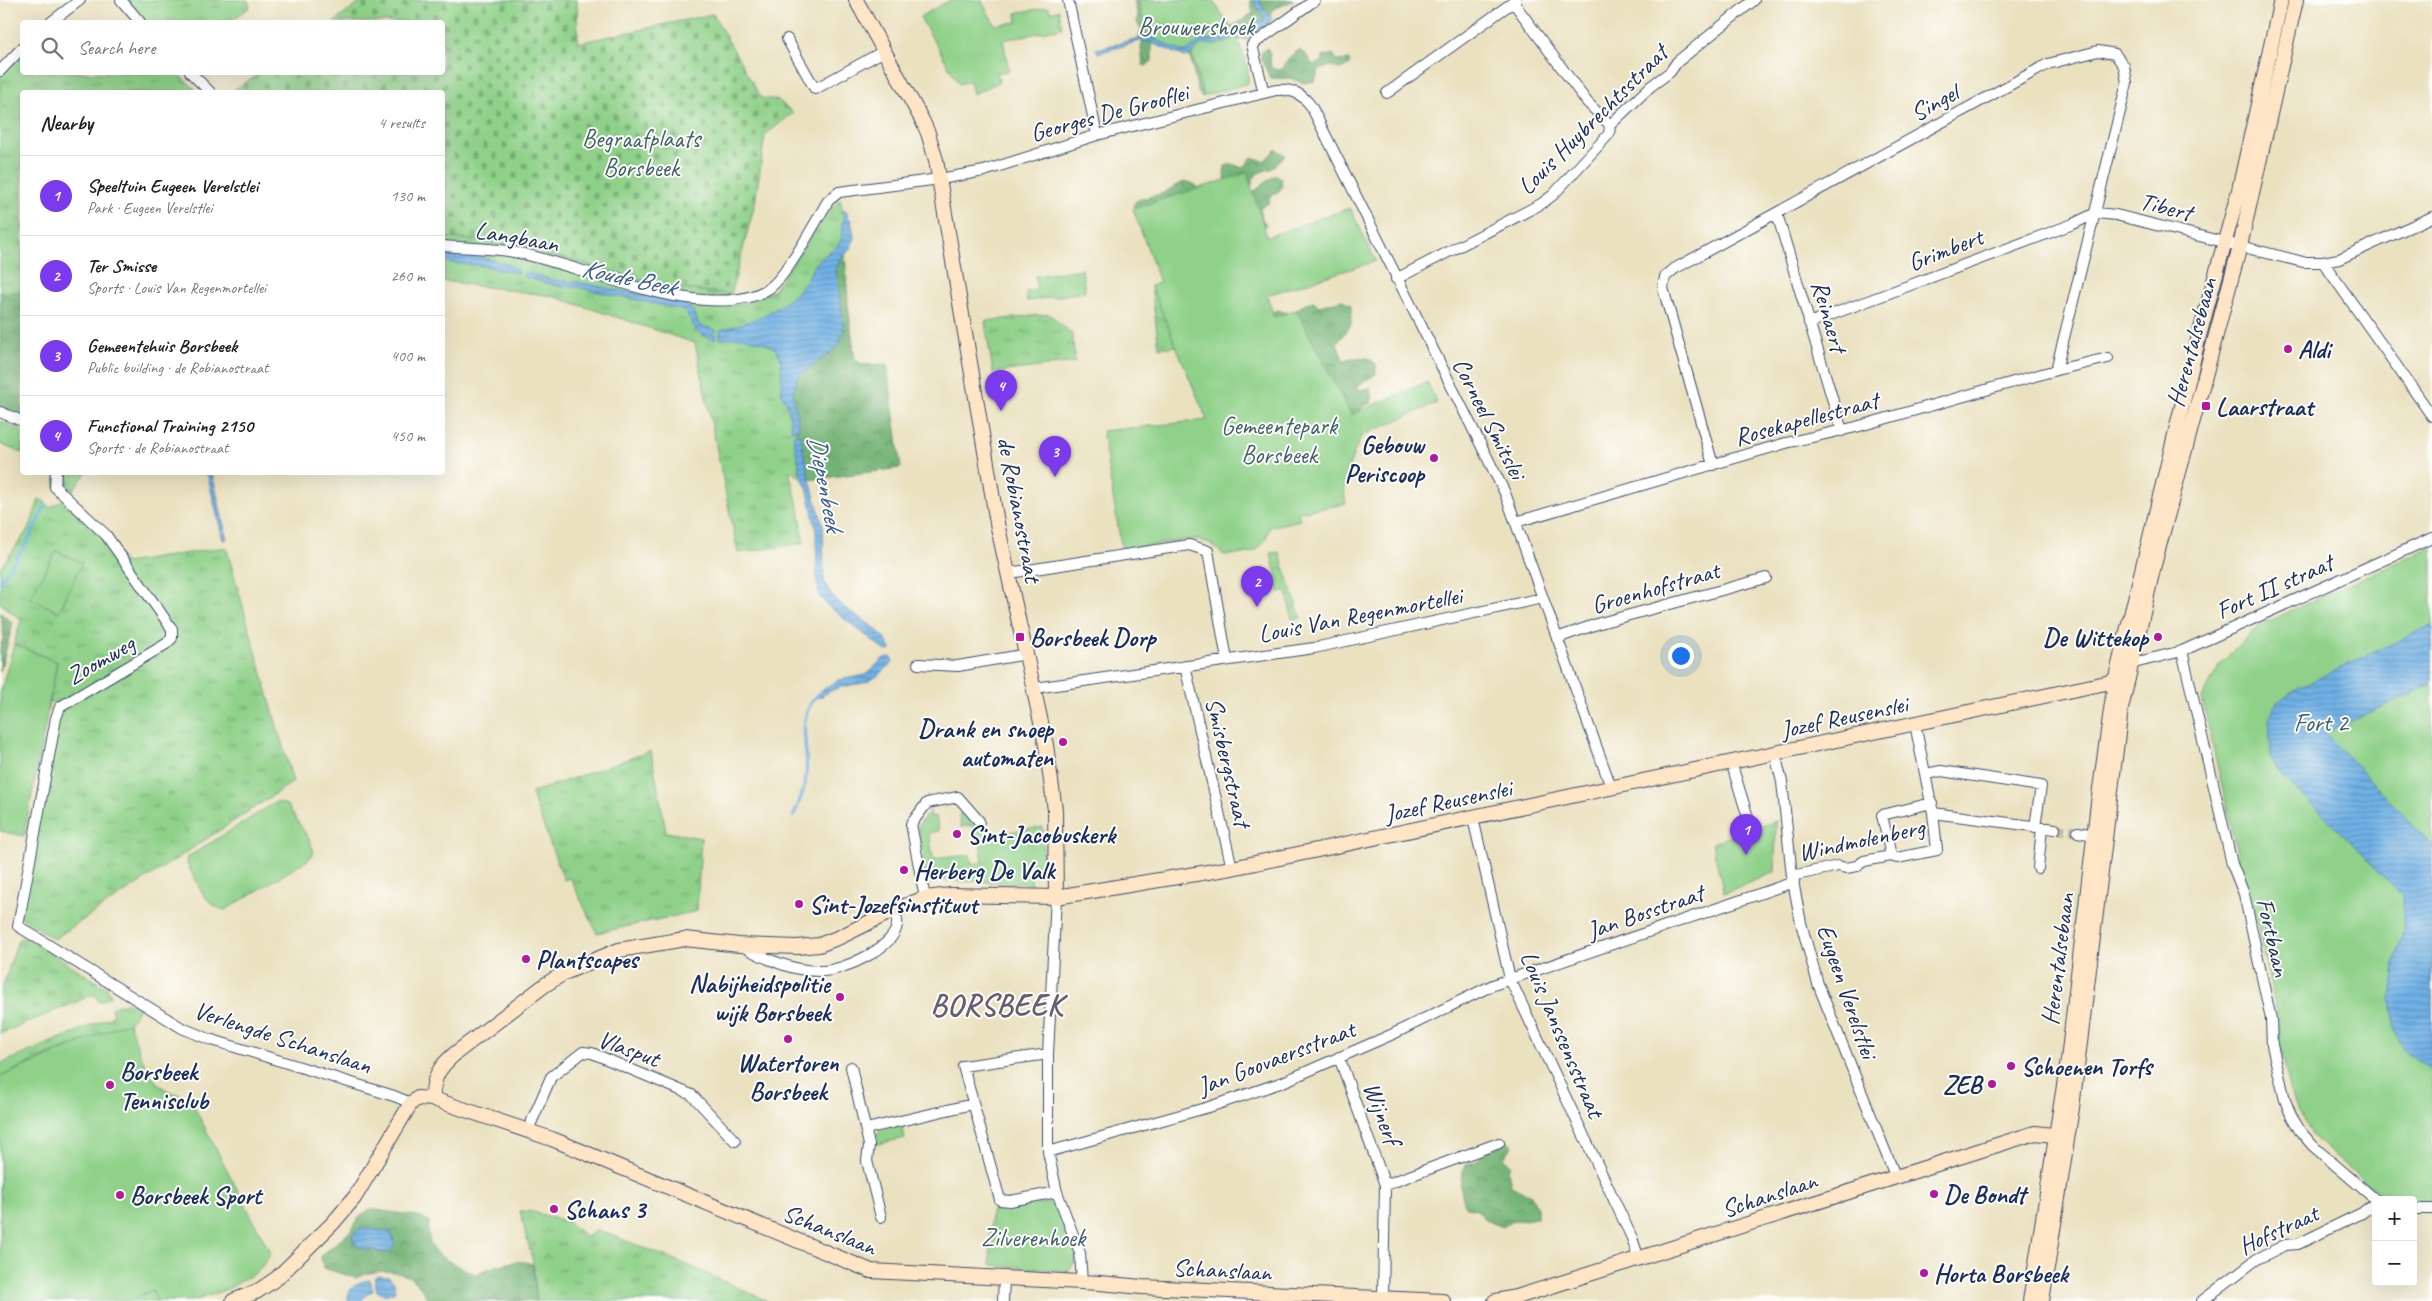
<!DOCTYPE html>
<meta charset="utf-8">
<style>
:root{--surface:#fff;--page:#f6f6f6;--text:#222;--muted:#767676;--line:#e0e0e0;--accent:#7c3aed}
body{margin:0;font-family:Caveat,sans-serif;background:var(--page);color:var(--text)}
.controls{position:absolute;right:15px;bottom:15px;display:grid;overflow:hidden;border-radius:5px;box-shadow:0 5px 20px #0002}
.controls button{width:45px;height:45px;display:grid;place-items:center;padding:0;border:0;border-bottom:1px solid var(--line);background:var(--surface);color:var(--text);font:25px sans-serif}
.you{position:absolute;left:1680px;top:655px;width:18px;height:18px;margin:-12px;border:4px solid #fff;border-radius:50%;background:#1a73e8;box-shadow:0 0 0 8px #1a73e833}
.badge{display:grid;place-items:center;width:32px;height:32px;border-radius:50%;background:var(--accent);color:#fff;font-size:16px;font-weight:700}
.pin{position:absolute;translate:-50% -41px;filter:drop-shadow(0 1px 2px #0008)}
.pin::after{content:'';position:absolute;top:26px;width:18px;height:15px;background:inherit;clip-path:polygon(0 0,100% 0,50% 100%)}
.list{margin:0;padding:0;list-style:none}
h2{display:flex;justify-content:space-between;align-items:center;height:65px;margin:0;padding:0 20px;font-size:21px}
h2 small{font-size:16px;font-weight:400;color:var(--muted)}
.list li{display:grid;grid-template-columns:32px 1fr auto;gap:15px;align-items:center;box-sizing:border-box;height:80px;padding:0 20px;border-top:1px solid var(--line)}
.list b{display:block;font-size:19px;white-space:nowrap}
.list p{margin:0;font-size:16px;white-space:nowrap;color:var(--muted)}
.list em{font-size:16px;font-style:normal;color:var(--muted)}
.icon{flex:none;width:28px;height:28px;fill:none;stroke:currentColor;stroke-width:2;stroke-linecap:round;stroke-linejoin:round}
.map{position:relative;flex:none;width:2432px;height:1301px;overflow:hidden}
.search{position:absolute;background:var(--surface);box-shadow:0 5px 20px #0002;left:20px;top:20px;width:425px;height:55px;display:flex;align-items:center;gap:12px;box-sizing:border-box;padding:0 18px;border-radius:5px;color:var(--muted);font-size:19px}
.panel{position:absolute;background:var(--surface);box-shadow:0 5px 20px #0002;left:20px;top:90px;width:425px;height:385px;border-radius:5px}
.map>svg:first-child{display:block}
</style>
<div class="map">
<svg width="2432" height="1301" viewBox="0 0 2432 1301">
<defs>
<pattern id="grass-tufts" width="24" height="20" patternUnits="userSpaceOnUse" patternTransform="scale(1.25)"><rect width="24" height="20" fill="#8fd189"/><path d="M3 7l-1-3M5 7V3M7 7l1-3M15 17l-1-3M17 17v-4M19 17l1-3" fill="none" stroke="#74aa73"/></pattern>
<pattern id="forest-crowns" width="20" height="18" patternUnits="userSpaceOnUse" patternTransform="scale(1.25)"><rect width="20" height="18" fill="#73b375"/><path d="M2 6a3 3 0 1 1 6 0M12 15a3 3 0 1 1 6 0" fill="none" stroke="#5e9263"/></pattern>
<pattern id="cemetery-stones" width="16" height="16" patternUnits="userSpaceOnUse" patternTransform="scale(1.25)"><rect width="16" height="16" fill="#8fd189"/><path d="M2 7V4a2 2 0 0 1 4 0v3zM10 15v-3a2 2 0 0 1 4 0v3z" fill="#74aa73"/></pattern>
<pattern id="water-rules" width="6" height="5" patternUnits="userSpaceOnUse" patternTransform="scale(1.25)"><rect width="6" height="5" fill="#70b1e5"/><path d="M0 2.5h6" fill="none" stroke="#5b90bd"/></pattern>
</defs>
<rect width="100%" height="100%" fill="#fdfcf7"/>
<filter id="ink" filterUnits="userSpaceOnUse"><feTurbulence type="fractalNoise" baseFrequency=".02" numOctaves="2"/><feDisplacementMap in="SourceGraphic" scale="10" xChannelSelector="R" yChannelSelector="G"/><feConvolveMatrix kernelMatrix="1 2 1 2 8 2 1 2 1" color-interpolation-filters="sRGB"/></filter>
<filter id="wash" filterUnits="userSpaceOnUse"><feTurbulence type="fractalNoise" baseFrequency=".0096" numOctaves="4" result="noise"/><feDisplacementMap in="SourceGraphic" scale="20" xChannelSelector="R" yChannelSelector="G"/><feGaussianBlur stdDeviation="1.12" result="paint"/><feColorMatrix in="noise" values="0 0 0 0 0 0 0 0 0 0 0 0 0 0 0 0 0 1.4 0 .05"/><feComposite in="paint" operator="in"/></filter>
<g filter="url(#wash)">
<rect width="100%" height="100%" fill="#eae1bf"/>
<!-- grass -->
<path fill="url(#grass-tufts)" stroke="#558074" d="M121,0H248L250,7L230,22H140Z
M22,48V72L177,73L198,92H22V292L0,293V71Z
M840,200L848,230L790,399L805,479L789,471L800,513L804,543L738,553L695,343L552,296L443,281V237L514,244L673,288L731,294L728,305H740L773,291L829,211Z
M1151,286L1177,346L1159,348Z
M1049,314L1072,334L1075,362L993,373L985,321Z
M56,473H86L66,499L126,563L226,547L293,782L54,939L20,916L60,707L50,701L57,662L14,644L21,620L0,603V568L30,527L39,499L45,502L49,508L65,499L55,487Z
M1279,552L1301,618L1292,619L1287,591L1279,592L1271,553Z
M651,751L666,832L701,838L697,911L597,933L570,878L564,880L531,793Z
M22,938L28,939L107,988L112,996L99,1002L95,994L0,1034V995L18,940Z
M127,1002L139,1008L129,1024L48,1055L0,1077V1064L113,1016L111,1008Z
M902,1124L905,1138L873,1145C875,1129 888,1128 902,1124Z
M520,1211L533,1212L568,1222L586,1237L598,1230L680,1262L768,1301H537L533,1262Z
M152,1290L157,1301H128Z"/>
<!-- forest -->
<path fill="url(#forest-crowns)" stroke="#47716a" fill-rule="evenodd" d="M1134,0H1212L1231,27L1253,13L1250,0H1294L1272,10L1264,30L1248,40H1236L1209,93L1202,97L1198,92L1190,56H1184L1157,39L1152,45V61L1146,66L1143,65L1141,48L1143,40L1139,35L1141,29L1137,22L1138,17Z
M1267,48L1271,55L1270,57L1271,68L1279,70L1284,68C1285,59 1292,55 1299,50L1306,55L1313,65L1322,62L1323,57L1333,54L1337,61L1349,60L1350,65L1339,69L1330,66L1319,70L1315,81L1303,83L1290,78H1270L1261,58L1262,52Z
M1276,149L1285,155L1273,168L1258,173L1252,180L1254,183L1247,189L1250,193C1260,190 1266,179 1277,175L1281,178L1282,187L1278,193L1270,196L1269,203L1260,207L1262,219L1266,224L1262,232L1264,316L1278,310L1291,314L1306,303L1314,301L1319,306L1343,300L1351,306V325L1337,343L1343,360L1368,358L1376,364V374L1357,386L1358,390L1370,388L1372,402L1363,407L1353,420L1142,211L1133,206L1136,201C1145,197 1154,197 1163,193C1179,185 1186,174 1202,191L1233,195L1224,175L1225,166L1232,164L1243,168L1252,157L1264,161Z
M845,251L848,305L855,360L864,365L887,364L901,468L808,480L805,479L790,401L814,299Z
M22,292V421L0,412V293Z
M0,613L13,623L0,672V648L4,636Z
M1509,1142L1513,1145L1504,1158L1511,1165L1508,1171L1511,1186L1531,1195L1537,1208V1218L1510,1222L1503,1227L1485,1220L1479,1211L1466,1207C1460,1193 1458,1179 1466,1165L1476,1162L1483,1153Z
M370,1209L416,1216L429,1221C424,1257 447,1259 475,1274C490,1268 516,1257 532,1264L537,1301H429C425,1295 421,1287 416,1282C401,1268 373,1269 356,1278L323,1268L321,1256L352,1230L360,1216ZM362,1228L391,1232L385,1253L366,1250L352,1238L353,1234Z"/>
<!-- cemetery -->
<path fill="url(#cemetery-stones)" stroke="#558074" d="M364,0H577L578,43L713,14L761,98L778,100L793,113L765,135L755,203L731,294L673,288L514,244L443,237L442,92H230L261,73L442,72V22H334Z"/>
<!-- green -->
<path fill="#8fd189" stroke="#558074" d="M950,0H981L995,25L1017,22L1016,13L1049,7L1050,12L1059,10L1062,28L1003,40L1009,70L997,73L999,82L973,94L970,81L959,84L920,17Z
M1138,0H1212C1228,23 1250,53 1248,83L1204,96L1192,55L1188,52L1175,50L1148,37Z
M1247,173L1267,237L1350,208L1376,261L1267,295L1274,317L1296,310L1351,415L1427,382L1437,403L1361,436C1353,457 1340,481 1346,504L1298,512L1300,520L1270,527C1267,532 1267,537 1264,542C1256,556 1238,554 1224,555L1210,543L1193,539L1122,550L1102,431L1207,420L1151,286L1160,282L1133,209Z
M1082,269L1085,292L1027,301L1026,292L1037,290L1035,276Z
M0,421L22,431V453L0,444Z
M2432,546V1202H2416L2413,1200L2381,1194L2369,1185L2318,1141L2297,1112L2292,1098L2280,1044L2278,1018L2250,892L2239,862L2202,698L2221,663L2258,626Z
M56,551L82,563L59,612L30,598Z
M14,644L57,662L24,836L0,831V694Z
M276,802L287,805L309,839L314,852L308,860L225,910C205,907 196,880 187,864L188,857Z
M964,808L989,835L1043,827V872L1034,873L1031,876V884L943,880L928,883L918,826L930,811L931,817L936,816L939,831L929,833L933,859L970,855L972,864L983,862L980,841H975L972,825L961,827L959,814L963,813Z
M1776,821L1775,872L1724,893L1712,843Z
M124,1024H129C138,1045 145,1079 167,1090C176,1095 181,1093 191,1101L271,1254L258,1271L228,1289L193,1301H157L152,1290L128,1301H0V1077Z
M1048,1203L1058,1210L1078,1258L1068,1271L990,1265L991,1211Z"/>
<!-- water -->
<path fill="url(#water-rules)" stroke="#4670a2" d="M1254,0H1260L1261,5L1271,17V21C1258,32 1240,32 1223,44L1221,38L1235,28L1263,21L1265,17L1256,7Z
M1143,37H1150L1184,52L1188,51L1202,39L1218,40L1220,44H1201L1191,55L1185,57L1149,42L1140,41L1098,53L1096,49Z
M846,210L849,220L851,219L854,237L851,249L842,257L836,268L844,330L839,344L834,350L798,376L793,393L799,429L792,431L788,406L782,395L781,359L776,349L767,344L744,337L720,339V330C749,323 782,311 801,287C807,280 810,272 816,264C830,246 845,252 842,222L845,221L842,211Z
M442,253C457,254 514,259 518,273L484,266L443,262Z
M526,272L552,280L577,282L683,303L693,311L699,325L716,330L715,339C688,335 696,316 679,309L576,287H561L525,277L523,274Z
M800,434L808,473L823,526L824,580C833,614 880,618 891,650L886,651L829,607L820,597L817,580L816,530L808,491L801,475L793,435Z
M207,473H212L227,539L223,540Z
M2432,625V684L2325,733L2432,845V1071L2404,1050L2395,1031L2391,1000L2395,963L2403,930V897L2350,841L2280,774L2271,757L2269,719L2276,703L2296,689Z
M891,657L893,662C886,670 874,680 863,683C847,686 833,687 819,698L816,694L839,680L866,675L884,658Z
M362,1228L391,1232L395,1245L392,1250L385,1253L358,1247L352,1238L353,1234Z
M379,1276L389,1277L394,1282L395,1291C389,1295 383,1296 377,1291L374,1278Z
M370,1280L373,1291L368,1293L361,1301H348C347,1288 358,1281 370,1280Z"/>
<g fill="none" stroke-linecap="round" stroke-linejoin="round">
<!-- stream -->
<path stroke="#70b1e5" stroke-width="3" d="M0,581L27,543L45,506
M793,817C798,805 805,790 806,777C810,748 793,716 820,693"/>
</g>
</g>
<g filter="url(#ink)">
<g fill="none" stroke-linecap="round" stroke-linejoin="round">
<!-- street-tunnel -->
<path stroke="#c1bdac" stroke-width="10" stroke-dasharray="10 5" stroke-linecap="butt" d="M2055,829L2078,832"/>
<!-- street casing -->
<g stroke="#3a4a6d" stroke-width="12">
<path id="street" d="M121,0L140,22
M1068,0L1097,135
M1513,2L1587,102L1610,125
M51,22L80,0
M787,39L815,89L884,51
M0,71L22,48
M190,72L210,92
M1264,93L1252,45L1315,0
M1387,93L1516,0
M2096,213L2116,215L2303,262H2323L2339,259L2432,217
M1777,214L1842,431
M442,246C466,248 491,248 514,252C582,264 707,326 768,289C787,277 815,222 828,201L839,192L940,179L984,171L1097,135L1276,90C1292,88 1302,94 1311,106L1505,493L1611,787
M2323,262L2432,416
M1396,279L1541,204L1553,195L1609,134L1610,125L1651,86L1670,72L1677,62L1754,0
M1809,323L2073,224L2096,213
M0,412L22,421
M1713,465L1663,288L1665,277L1674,269L2048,64L2098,51L2115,54L2124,66L2127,83L2056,370
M56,472L55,487L106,535L172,629V638L166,644L60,707L56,718L18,926L182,1028L209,1039L394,1096L411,1103
M1516,522L1786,443L1856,427L2056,370L2108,358
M1009,573L1189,545L1208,551L1227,660
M1557,638L1600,623L1766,578
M2182,651L2232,864L2244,894L2271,1019L2272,1045L2285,1100L2291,1115L2300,1131L2313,1146L2376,1200
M918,664L958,666L1027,654
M2130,664L2182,651L2432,538
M1185,666L1232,868
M1035,688L1314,648L1543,598
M1915,724L1933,813L2055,829
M1775,754L1782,782L1792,876L1801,923L1818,984L1896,1178
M1731,762L1750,824
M1926,774L1941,771L2041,786L2035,827
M1473,818L1510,979L1632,1238L1639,1259
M2078,832L2094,835
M1891,856L1882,815L1932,803
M2038,868L2042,828
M1792,876L1838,866L1846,868L1857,866L1864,861L1891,856L1897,858L1937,850L1933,813
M1056,897L1048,1054V1152L1057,1192L1080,1253L1082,1282
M925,898L911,824L927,803L958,797L979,821
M742,946C766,959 794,972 822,971C843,971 894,948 897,925C898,919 896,915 894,910
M1048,1054L963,1066L1000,1200L1010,1201L1057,1192
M1339,1057L1385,1185L1383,1298
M851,1067L869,1145L867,1161L881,1217
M866,1129L973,1104
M528,1130L551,1077L583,1052L592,1053L692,1095L735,1141
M1048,1152L1209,1107L1283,1082L1393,1034L1493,985L1794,882
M1385,1185L1499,1143
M2413,1209H2432
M1003,1301L1004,1278
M2202,1301L2257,1259L2285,1245L2298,1244L2362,1213L2376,1202"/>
</g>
<!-- secondary casing -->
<g stroke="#3a4a6d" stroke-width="16">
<path id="secondary" d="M856,0L922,120L928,133L936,160L997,523L1046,745L1055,810L1056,897
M433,1099C432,1077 440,1066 457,1052L545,985L564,973L619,950L685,939L739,945L797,947L819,945L840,937L894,910L925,898L951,895L1056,897L1232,868L2115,681L2130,664
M233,1301L258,1291L277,1278L333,1223L355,1197L411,1103L418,1098L433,1099L552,1139L871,1271L1100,1283L1142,1287L1443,1301
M1495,1301L1520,1296L2035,1133L2063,1136
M2030,1301L2068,1060L2098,803L2115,681L2199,336L2239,190L2281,0
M2042,1301L2072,1108L2121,709L2154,565L2240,246L2296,0"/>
</g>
<!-- street -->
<use href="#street" stroke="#fff" stroke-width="10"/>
<!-- secondary -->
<use href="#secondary" stroke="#fde5c5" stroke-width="14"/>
</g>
</g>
<!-- markers -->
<g fill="#b5179e" stroke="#fdfcf7" stroke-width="2">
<circle cx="2288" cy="349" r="5"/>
<rect x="2201" y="401" width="10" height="10" rx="2.5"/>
<circle cx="1434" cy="458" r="5"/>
<rect x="1015" y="632" width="10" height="10" rx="2.5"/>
<circle cx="2158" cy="637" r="5"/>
<circle cx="1063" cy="742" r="5"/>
<circle cx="957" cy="834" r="5"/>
<circle cx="904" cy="870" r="5"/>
<circle cx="799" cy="904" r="5"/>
<circle cx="526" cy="959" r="5"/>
<circle cx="840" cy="997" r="5"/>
<circle cx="788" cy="1039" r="5"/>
<circle cx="2011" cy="1066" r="5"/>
<circle cx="1992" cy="1084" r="5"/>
<circle cx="110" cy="1085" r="5"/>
<circle cx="1934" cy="1194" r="5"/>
<circle cx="120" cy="1195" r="5"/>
<circle cx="554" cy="1209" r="5"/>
<circle cx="1924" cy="1273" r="5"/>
</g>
<g text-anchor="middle" stroke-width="4" stroke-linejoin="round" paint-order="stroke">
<!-- park labels -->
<g font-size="25" fill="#3e606b" stroke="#fdfcf7">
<text x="1196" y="35">Brouwershoek</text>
<text x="641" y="147">Begraafplaats<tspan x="641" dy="29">Borsbeek</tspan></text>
<text x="1279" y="434">Gemeentepark<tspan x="1279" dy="29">Borsbeek</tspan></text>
<text x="2321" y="731">Fort 2</text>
<text x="1033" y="1246">Zilverenhoek</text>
</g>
<!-- street labels -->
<g font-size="25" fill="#1b2f5e" stroke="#fdfcf7">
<text transform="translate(1934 102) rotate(-29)" y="9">Singel</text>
<text transform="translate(1109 112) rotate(-15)" y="9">Georges De Grooflei</text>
<text transform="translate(1592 119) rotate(-45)" y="9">Louis Huybrechtsstraat</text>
<text transform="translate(2166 206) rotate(14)" y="9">Tibert</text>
<text transform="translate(517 236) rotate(10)" y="9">Langbaan</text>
<text transform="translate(1945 249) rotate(-21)" y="9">Grimbert</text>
<text transform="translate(1830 316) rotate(74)" y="9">Reinaert</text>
<text transform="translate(2191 342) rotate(-75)" y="9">Herentalsebaan</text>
<text transform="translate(1490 418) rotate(63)" y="9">Corneel Smitslei</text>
<text transform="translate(1806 418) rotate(-15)" y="9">Rosekapellestraat</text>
<text transform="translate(1020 509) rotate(79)" y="9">de Robianostraat</text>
<text transform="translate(2274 586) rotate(-24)" y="9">Fort II straat</text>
<text transform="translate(1655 587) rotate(-16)" y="9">Groenhofstraat</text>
<text transform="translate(1360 614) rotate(-11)" y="9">Louis Van Regenmortellei</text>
<text transform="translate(100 659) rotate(-30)" y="9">Zoomweg</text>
<text transform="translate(1844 716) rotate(-12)" y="9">Jozef Reusenslei</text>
<text transform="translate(1229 762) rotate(77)" y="9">Smisbergstraat</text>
<text transform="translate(1448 800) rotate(-12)" y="9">Jozef Reusenslei</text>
<text transform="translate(1861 839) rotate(-12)" y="9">Windmolenberg</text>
<text transform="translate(1645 911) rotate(-19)" y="9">Jan Bosstraat</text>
<text transform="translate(2274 937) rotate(77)" y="9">Fortbaan</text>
<text transform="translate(2057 959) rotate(-83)" y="9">Herentalsebaan</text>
<text transform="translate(1848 991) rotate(71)" y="9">Eugeen Verelstlei</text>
<text transform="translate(1563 1034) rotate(67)" y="9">Louis Janssensstraat</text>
<text transform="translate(283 1037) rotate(18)" y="9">Verlengde Schanslaan</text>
<text transform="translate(629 1048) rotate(20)" y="9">Vlasput</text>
<text transform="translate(1276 1057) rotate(-21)" y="9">Jan Goovaersstraat</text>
<text transform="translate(1383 1113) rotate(69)" y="9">Wijnerf</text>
<text transform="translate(1769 1194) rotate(-18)" y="9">Schanslaan</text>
<text transform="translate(830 1229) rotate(22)" y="9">Schanslaan</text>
<text transform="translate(2278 1229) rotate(-25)" y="9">Hofstraat</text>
<text transform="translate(1222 1269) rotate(3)" y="9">Schanslaan</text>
</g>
<!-- poi labels -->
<g font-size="25" font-weight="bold" fill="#1b2f5e" stroke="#fdfcf7" text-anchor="start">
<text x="2298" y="358">Aldi</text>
<text x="2216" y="415">Laarstraat</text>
<text x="1424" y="453" text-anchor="end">Gebouw<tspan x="1424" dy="29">Periscoop</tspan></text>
<text x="1030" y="646">Borsbeek Dorp</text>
<text x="2148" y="646" text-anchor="end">De Wittekop</text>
<text x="1053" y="737" text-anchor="end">Drank en snoep<tspan x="1053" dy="29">automaten</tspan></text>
<text x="967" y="843">Sint-Jacobuskerk</text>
<text x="914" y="879">Herberg De Valk</text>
<text x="809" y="913">Sint-Jozefsinstituut</text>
<text x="536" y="968">Plantscapes</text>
<text x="830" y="992" text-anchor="end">Nabijheidspolitie<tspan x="830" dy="29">wijk Borsbeek</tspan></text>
<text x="788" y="1071" text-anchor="middle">Watertoren<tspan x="788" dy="29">Borsbeek</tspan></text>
<text x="2021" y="1075">Schoenen Torfs</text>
<text x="120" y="1080">Borsbeek<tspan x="120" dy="29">Tennisclub</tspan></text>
<text x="1982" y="1093" text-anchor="end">ZEB</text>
<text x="1944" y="1203">De Bondt</text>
<text x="130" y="1204">Borsbeek Sport</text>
<text x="564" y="1218">Schans 3</text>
<text x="1934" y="1282">Horta Borsbeek</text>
</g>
<!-- water labels -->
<g font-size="26" font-style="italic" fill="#395c8d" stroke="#fdfcf7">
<text transform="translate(629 277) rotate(12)" y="9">Koude Beek</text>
<text transform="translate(826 483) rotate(79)" y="9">Diepenbeek</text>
</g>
<!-- district labels -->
<g font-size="30" font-weight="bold" letter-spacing="1" fill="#665e73" stroke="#fdfcf7">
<text x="997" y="1015">BORSBEEK</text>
</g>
</g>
</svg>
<div class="controls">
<button>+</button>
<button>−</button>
</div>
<div class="you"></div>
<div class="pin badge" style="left:1746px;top:855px">1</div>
<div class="pin badge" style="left:1257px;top:607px">2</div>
<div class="pin badge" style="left:1055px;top:477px">3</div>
<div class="pin badge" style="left:1001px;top:411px">4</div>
<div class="search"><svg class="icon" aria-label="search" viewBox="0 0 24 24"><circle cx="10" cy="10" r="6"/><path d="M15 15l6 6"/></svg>Search here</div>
<section class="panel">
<h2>Nearby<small>4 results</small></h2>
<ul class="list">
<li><span class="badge">1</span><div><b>Speeltuin Eugeen Verelstlei</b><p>Park · Eugeen Verelstlei</p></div><em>130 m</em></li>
<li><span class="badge">2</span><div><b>Ter Smisse</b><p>Sports · Louis Van Regenmortellei</p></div><em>260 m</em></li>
<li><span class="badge">3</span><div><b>Gemeentehuis Borsbeek</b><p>Public building · de Robianostraat</p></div><em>400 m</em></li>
<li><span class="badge">4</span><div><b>Functional Training 2150</b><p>Sports · de Robianostraat</p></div><em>450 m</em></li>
</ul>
</section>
</div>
